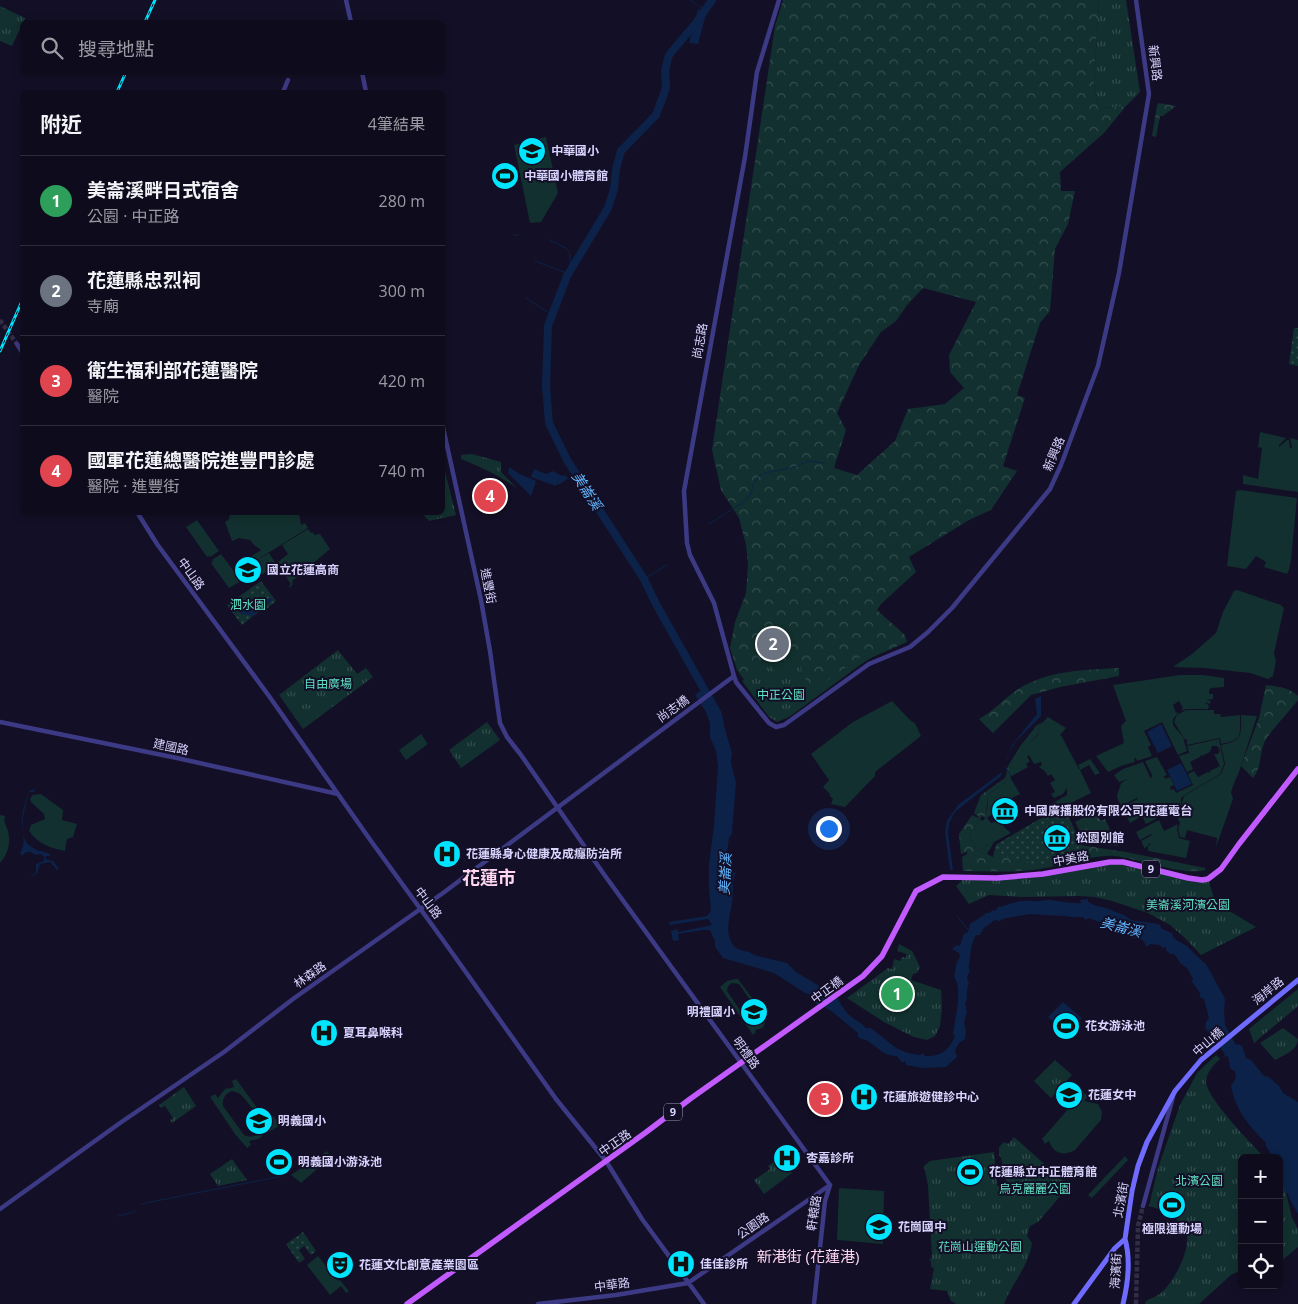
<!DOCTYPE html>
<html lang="zh-TW">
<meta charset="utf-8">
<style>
:root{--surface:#0e0b1c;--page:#1c1929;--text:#f1f3f6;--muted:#9b9ba3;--line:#2e2b3b;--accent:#d93025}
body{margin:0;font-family:"Open Sans","Noto Sans TC",sans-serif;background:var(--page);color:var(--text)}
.controls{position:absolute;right:15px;bottom:15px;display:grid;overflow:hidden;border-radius:8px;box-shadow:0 2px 8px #0003}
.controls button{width:45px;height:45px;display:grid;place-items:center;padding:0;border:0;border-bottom:1px solid var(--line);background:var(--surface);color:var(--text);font:25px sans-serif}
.you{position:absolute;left:828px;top:828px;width:18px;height:18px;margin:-12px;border:4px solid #fff;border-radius:50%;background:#1a73e8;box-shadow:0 0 0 8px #1a73e833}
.badge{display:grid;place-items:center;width:32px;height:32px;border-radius:50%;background:var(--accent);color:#fff;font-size:16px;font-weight:700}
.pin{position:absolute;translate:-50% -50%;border:2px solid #fff;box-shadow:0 1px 5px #0006}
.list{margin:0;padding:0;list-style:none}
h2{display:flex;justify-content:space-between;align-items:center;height:65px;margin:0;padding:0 20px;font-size:21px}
h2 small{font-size:16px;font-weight:400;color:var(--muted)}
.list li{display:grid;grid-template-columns:32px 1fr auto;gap:15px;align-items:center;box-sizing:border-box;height:90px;padding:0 20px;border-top:1px solid var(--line)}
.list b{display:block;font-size:19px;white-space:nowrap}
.list p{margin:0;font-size:16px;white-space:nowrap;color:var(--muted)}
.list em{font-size:16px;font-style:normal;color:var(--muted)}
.icon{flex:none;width:28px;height:28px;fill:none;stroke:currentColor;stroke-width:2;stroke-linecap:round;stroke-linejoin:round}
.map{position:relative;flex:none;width:1298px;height:1304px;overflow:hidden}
.search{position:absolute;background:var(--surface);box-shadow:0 2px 8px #0003;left:20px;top:20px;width:425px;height:55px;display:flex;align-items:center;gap:12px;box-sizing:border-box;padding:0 18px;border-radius:8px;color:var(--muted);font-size:19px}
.panel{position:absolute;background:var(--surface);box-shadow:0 2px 8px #0003;left:20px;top:90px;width:425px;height:425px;border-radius:8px}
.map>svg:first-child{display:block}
</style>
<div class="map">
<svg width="1298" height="1304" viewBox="0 0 1298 1304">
<defs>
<pattern id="forest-crowns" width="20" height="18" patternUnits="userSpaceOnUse" patternTransform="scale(1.25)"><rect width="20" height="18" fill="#12302f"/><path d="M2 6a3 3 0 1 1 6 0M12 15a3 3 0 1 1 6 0" fill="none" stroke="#344d4e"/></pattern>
<pattern id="park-tufts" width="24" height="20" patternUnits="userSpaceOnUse" patternTransform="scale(1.25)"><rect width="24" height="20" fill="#12302f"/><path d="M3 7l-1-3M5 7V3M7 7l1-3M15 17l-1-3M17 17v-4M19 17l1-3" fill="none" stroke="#344d4e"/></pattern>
<pattern id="garden-dots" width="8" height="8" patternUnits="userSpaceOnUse" patternTransform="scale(1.25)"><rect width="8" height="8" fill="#12302f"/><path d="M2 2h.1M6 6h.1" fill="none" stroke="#344d4e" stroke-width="1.8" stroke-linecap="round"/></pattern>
</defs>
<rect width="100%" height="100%" fill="#130f26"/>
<!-- grass -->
<path fill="#12302f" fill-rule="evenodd" d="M546,137L558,193L541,222L530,223L514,145Z
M1260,432L1286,438L1279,445V447L1287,440H1289L1290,448H1292L1290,438L1298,440V492L1243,484V475L1258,479L1262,448L1258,447Z
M1240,490L1297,498L1291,560L1289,570L1287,574L1264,567L1266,562L1256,556L1246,569L1227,566L1236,491Z
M230,513H299L301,525L305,523L308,528L247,566L244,561L261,550L254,545L250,540L239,538L232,541L225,522L229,519Z
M197,520L219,551L210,557L209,556L207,557L186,527Z
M308,529L311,533L313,532L314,535L320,534L330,549L292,581L293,584L290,588L289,586L291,584L279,567L281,566L278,562L288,554L282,545Z
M269,553L278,567L270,573L266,572L256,579L248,566Z
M221,554L241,581L229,588L211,563L213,562L212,560Z
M1237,590L1281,605L1284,608L1274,653L1276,661L1273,676L1268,679L1250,673L1204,668L1173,667L1192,654L1216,633L1223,612L1234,591Z
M1180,675H1203L1224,678V687L1211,688L1209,690V694H1213V699L1206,700L1211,701L1210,704L1205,702L1209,706L1208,709H1186L1181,711L1183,708L1179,701L1173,705L1176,713L1179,712L1173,719V725L1183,737L1187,751L1178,755L1162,722L1144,731L1151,745L1148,747L1152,756L1137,761L1136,758H1134L1135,762L1121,766L1108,772L1096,756L1124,743L1121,726L1126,721L1113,685Z
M892,701L911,721L915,723L921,736L875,772V776L845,807L831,804L833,799L829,795L830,794L823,787L829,780L811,754L853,722Z
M1186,710H1214V714H1220L1221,717L1240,715C1240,736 1243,740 1221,744L1220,738L1187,745V739L1185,740L1174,722L1177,715Z
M1241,715L1257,716L1239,772L1235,781L1231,792L1233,799L1216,847L1217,838L1187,830L1185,838L1180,837L1178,829L1180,823L1174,811L1181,806L1184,796L1221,774L1225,764L1221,745C1243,741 1241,736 1241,715Z
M1048,717L1066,728L1060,735L1062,737L1079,769H1080L1078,765L1090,759L1100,773L1095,775L1089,765L1080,770L1091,793L1067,805L1066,803L1056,809L1053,808L1051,805L1053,803L1067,795V788L1063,794L1054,798L1051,794L1055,792L1050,783L1055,780L1051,774L1048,776L1044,770H1043L1039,767L1042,765L1041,762L1034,764L1029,755L1027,757L1030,761L1026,764L1028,767L1010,777L1020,794L1008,800L1007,797L1003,799L1004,802L998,805L999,809L987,818L991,823L1000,820L1004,827L1011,833L977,851L969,835L980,819L983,821L985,818L984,817C989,810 987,803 988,795L1006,781C1009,760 1024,748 1039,734L1038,727Z
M421,734L428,744L406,760L399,750Z
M1219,739L1224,764L1220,774L1183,796L1181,799V805L1173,809L1172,807L1160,813L1161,816L1146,824L1142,816L1130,823L1122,807L1138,799L1137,798L1121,806C1114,792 1118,796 1121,783L1128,779L1119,782L1114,775L1123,769L1143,762L1151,779L1152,775L1145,761L1157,757L1167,775L1164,776L1165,779L1170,777L1174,785L1170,787L1171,790L1174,789L1176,793L1193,785L1188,774L1194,771L1198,777L1208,772L1210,773V771L1220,766L1214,754H1218L1220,750L1217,746H1212L1210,752L1202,756L1201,755L1200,757L1190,762L1193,769L1187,772L1179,756L1189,753L1187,746Z
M41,794L63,810L62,820L77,824L73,837L67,839L65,851C50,848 38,844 29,831L31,825L45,819L44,814L31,802L30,798L33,795Z
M0,815L5,816C3,822 6,825 8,831C11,843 8,854 0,863Z
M1159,820L1164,831L1178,824L1177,829L1179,838L1190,841L1186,858L1148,851V846L1151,844L1150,843L1145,849L1141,841L1152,835L1151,834L1140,840L1136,832Z
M735,979H738L765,1015L766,1019L763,1028L755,1030L756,1032L753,1035L720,987L727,981ZM732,983L739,984L761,1016C763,1023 758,1028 750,1025L727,991L728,986Z
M236,1079L266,1120L273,1116L280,1125L269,1132L266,1129C259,1140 263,1138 249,1141L251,1145L247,1148L235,1134L210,1097L215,1094L218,1098L225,1089L234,1087L232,1081ZM232,1091C235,1092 237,1092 240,1094C245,1098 259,1117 261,1123C266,1135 252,1139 244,1135L223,1106C222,1099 225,1094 232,1091Z
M1083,1092L1088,1096L1084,1101L1098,1104L1102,1112L1101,1120L1075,1150C1063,1157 1053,1153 1049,1141L1045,1144L1042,1139Z
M327,1151L331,1157L301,1183L291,1175Z
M1125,1156L1128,1160L1092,1198L1088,1195Z
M839,1188L884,1191L883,1244L837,1240Z
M318,1256L338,1281L340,1280L349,1291L346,1293L341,1286L330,1295L307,1265Z"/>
<!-- forest -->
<path fill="url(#forest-crowns)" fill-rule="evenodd" d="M783,0H1099L1094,83L1099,108L1126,106L1104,133L1060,172L1061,191H1075L1068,224L1055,249L1050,311L1040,323L1017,395L1025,398L1003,466L1017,471L991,510L969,520L909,557L916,572L881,604L877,610L905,635L907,642L873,657L770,716L737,670L730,648L735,622L746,593L748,564L746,545L739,518L721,490L712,450L775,26ZM923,288L976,302L949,355L950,372L964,388L945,404L908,409L895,441L857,475L834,468L846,430L837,413L859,365L881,332L896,321L908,304Z
M1159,103L1176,106L1163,116H1160L1156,137L1152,136L1157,105Z
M1119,668V676L1060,687L1031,695L993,733L979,719C990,714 1006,697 1018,689C1049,670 1084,670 1119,668Z
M1266,685C1279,687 1288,687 1298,696V700C1288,713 1273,728 1265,741C1259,754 1262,767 1253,778L1241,766L1259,718Z
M1043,722L1038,727L1039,733C1025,748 1009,760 1006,781L988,795L986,813L984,817L982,816L969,835L977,851L994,842L987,854L993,857L996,845L999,843L1038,820L1063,810L1066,811L1080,845L1126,852L1205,868V870C1181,876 1141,859 1115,856C1094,854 1062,866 1040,869C1014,873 988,871 963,871L962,857L967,854V852L961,854L959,834L972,815L978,818L979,817L974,813L981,795L1005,778L1008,766L1021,745L1037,725Z"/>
<!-- park -->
<path fill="url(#park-tufts)" d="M1099,0H1126L1140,92L1126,106L1099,108L1094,83Z
M0,6L25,18L12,46L0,41Z
M472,454L501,462V472L517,488C499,476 482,467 461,459V455Z
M443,463L456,515L429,521L422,513L442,512Z
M338,650L357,674L366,668L373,677L303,729L279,695Z
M866,655L871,657L789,717L777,722L769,717L742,681L768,662L776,674L800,657C799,670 806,687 820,686L857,659Z
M487,722L500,740L461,768L449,750Z
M1096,811L1101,821L1105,819L1118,846L1088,842L1084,839L1075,822Z
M1110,862L1208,879L1214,898L1226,909L1256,927L1201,955L1185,938L1170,925L1148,913L1112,901L1095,897L1080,896L1020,897L989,895L969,904L956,886L966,877L997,878Z
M899,944L912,951L920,967L917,973L913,974L911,980L941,990L942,1009L940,1026L935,1036L927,1040L914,1037L884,1022L847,998L888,968L892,969L894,959L900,961L902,957L906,958L907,954L897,951Z
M1298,989V1006L1254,1043L1249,1029Z
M1283,1028L1298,1039C1297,1051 1284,1055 1275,1060L1260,1043Z
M1216,1055L1220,1059C1213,1065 1207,1072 1206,1081C1206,1098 1252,1144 1265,1158H1242V1270L1231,1275L1199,1304H1145L1146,1301C1151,1298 1158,1296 1162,1292C1174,1282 1192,1247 1186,1232C1180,1217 1163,1210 1149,1206L1158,1168L1180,1105L1197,1073Z
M1055,1060L1072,1075L1051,1098L1034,1081Z
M184,1087L196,1106L172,1123L170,1121L173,1118L165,1106L161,1108L159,1105Z
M1014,1137L1069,1186L1038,1222L1030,1226L1027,1236L1032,1243C1029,1266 1012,1283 1004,1304H956L951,1301L947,1291L930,1289L934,1268L931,1267V1261L929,1260L932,1257L928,1185L924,1166L930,1161L994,1152L997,1186L1007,1185L1001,1158L999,1155V1147L1004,1142L1008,1144Z
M779,1152V1155L792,1173L764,1194L754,1180L770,1169L768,1166L779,1158L777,1154Z
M232,1159L247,1180L218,1186L210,1174Z
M1279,1172L1282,1175L1292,1218L1298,1229V1247L1279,1263Z"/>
<!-- garden -->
<path fill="url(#garden-dots)" d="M1294,328H1298V366L1289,364Z
M261,581L276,601L265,610L262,609L242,625L227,605Z
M1063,810L1066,811L1082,846H1084L1088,857L1038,865L1009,857L994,855L996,845L999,843L1038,820Z
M303,1232L316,1251L311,1255L304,1246L299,1250L305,1259L299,1263L286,1244Z"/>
<!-- water -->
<path fill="#0c2248" d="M698,9L706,14L698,44L689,43Z
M509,467L518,473L536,481L531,496L508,473Z
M534,469L546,474L553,471L562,476L565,475L570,481L567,479L560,484H557L556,486L531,477Z
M270,598L273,599C268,607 258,609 252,617L249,615L241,614L238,608H232V606L244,602L256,603Z
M704,688L724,726L732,753L728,778L729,838L724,875L726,876L736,872C731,882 734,892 732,903C730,917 724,932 733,945C739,953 747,949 754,955L787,963L796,972L821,987L825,985C836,991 838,1001 845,1010C850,1018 860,1021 866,1028H871L896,1048L908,1053L920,1055L923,1053L925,1056C941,1057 949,1050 955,1036L953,1034C955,1019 963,988 954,977C956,971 955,962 960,957L959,953L952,949L957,945L960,946L963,935L968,932L970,924L984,915L986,913H989L993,910L995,911L998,907C1007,906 1014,901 1024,901C1029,900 1033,902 1039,901C1043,901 1047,899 1051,900C1060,901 1072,904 1081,903L1080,900L1088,899V902L1094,905L1106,908L1126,916L1131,920L1159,924L1162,929L1172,933C1174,942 1181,941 1187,946C1192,950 1195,955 1199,959L1198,961L1211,984L1216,990L1224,1010L1225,1025L1236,1045L1238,1044L1242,1046L1246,1058L1251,1060L1264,1076L1269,1077L1279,1086L1283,1093L1298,1102V1214L1289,1198L1288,1193H1285L1279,1168V1158H1273L1266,1146V1143C1250,1127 1235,1110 1231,1086L1236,1078L1235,1072L1230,1068L1228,1056L1223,1057L1225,1054L1205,1028L1206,1022L1209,1018L1204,999L1200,997V993L1192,982L1193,979L1187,968L1181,964L1174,954H1170L1166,950V947L1162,948L1160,945L1150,944L1148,946H1145V943L1141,939L1133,938L1130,934L1127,935C1120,926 1100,923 1089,918L1086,920L1083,917C1073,918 1063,916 1053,913L1052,910L1037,911L1033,909C1020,912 1011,913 1000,921L995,920L984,928L980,935H976C970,945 971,954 969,966H968L970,970L967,978L969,984C965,990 969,997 965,1004L967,1011L964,1024L966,1029L965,1039L959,1043L955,1050L957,1057L946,1067L923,1068L906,1065L905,1061L902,1063L897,1056C882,1056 877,1046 866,1040C864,1039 861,1039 858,1037V1033L830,1010L813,1002V997L809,994L805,993L774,973L723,958L715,947V941L710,930H703L678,934L679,940L673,941L671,931L677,929L678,932L712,925L708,919L670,925L669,922L707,916L711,911L709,890V864L714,825L718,766L716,751L710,737V723L706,712L695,695Z
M1041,696V716L1015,742L1007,757L1001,776L971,799L955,812L949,823L948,833L953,870H950L945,832L947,821L958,805L1002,772L1012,745L1037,714L1035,699Z
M1161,724L1172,746L1158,753L1147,732Z
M1181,763L1192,784L1177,791L1167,770Z
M35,789L34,792H29C26,804 16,834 29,845C35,851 43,851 50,854V856H46L45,859L53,861L59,869L57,870L50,862L40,864L37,873L30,878L36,872V864L44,861V857L41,854L35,855L31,852H26L22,856L20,853C28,841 20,830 22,818C23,808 26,800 29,791Z
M1063,1002L1082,1018L1067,1035L1048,1017Z"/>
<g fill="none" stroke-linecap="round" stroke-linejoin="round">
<!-- stream -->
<path stroke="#0c2248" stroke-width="1" d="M690,0L705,10
M514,235H519
M550,240C570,252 571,243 570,271
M535,261L569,274
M526,298L552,315
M709,524L742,503L750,496L754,483L759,476L765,473L795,467L808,461L824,463
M644,579L667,565
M1005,766L1011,776
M957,916L969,931
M141,1204L282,1176
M118,1216L134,1212L136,1210"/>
<!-- river -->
<path stroke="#0c2248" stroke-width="8" d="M712,0L696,23L669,55L665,70L666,88L656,115L621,151L616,169L614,189L608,208L567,276L548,326L546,386L549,423L567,460L644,579L656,604L718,714L720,725
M727,763L732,783L728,833
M1001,915L1029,910L1062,912
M1193,958L1203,967L1221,1000L1220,1012"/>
<!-- tertiary-tunnel -->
<path stroke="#312d47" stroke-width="4.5" stroke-dasharray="4.5 2" stroke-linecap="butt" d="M0,320L17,344
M1136,1304L1138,1226L1143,1206"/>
<!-- tertiary -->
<path stroke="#3d3a85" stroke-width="4.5" d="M346,0L351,22
M362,72L366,92
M283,92L288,80
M17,344L22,352
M442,423L481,600L490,651L500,723L507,737L521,755L603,873L830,1185
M137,512L157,544L269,696L371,841L443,940L556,1099L606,1161L642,1219L704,1304
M734,676L736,682L769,723L776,727L784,725L869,664L910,647L928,632L952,608L1050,489L1061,465L1098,366L1119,273L1149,94L1136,0
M0,722L177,758L338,794
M1143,1206L1173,1097
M0,1209L120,1123L224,1052L293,999L443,893L734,676L714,603L690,555L687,543L684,491L745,157L757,72L779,0
M538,1304L616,1295L688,1283L830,1185
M814,1304L825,1201L830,1185"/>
<!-- secondary -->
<path stroke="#6f6bff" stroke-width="5" d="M1074,1304L1115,1248L1125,1239L1132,1191L1138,1166L1147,1142L1175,1091L1201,1060L1298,980
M1123,1304C1128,1283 1131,1260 1125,1239"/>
<!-- primary -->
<path stroke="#c25bff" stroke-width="5.5" d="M407,1304L645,1133L690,1099L863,976L882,956L916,891L943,877L997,878L1043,874L1110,862H1123L1188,878L1202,880L1208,879L1221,869L1239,844L1298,769"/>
<!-- rail casing -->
<g stroke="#00e5ff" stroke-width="3">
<path id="rail" d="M145,22L155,0
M117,92L126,72
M0,351L22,301"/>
</g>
<!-- rail -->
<use href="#rail" stroke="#130f26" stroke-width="1" stroke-dasharray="4" stroke-linecap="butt"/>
</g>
<!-- icons -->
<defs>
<g id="school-disc" transform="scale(1.4375)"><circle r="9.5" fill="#00e5ff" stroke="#130f26"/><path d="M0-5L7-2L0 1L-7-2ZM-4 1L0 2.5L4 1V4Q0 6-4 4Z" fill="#111"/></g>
<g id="stadium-disc" transform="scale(1.4375)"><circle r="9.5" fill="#00e5ff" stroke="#130f26"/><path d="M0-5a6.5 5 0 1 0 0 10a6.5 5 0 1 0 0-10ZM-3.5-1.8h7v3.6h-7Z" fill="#111"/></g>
<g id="museum-disc" transform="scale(1.4375)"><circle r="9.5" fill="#00e5ff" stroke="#130f26"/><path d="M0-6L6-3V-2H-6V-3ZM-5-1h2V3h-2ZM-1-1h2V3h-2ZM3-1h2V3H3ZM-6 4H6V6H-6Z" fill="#111"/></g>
<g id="hospital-disc" transform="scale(1.4375)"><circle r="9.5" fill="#00e5ff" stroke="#130f26"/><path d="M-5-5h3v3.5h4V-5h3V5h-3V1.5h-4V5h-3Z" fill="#111"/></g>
<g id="theatre-disc" transform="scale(1.4375)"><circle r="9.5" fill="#00e5ff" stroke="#130f26"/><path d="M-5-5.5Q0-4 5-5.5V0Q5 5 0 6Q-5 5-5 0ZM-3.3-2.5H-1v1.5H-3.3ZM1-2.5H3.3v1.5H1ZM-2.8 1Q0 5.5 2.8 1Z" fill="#111"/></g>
</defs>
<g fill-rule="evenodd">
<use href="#school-disc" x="532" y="151"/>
<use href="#stadium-disc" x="505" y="176"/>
<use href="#school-disc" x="248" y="570"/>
<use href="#museum-disc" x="1005" y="811"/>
<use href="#museum-disc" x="1057" y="838"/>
<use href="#hospital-disc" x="447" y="854"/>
<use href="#school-disc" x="754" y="1012"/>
<use href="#stadium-disc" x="1066" y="1026"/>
<use href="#hospital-disc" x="324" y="1033"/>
<use href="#school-disc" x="1069" y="1095"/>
<use href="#hospital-disc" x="864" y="1097"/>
<use href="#school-disc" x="259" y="1121"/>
<use href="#hospital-disc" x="787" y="1158"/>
<use href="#stadium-disc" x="279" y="1162"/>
<use href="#stadium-disc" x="970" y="1172"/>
<use href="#stadium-disc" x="1172" y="1205"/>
<use href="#school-disc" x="879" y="1227"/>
<use href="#hospital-disc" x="681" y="1264"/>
<use href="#theatre-disc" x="340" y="1265"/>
</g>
<g text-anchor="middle" stroke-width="4" stroke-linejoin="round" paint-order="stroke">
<!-- shield labels -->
<g fill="#130f26" stroke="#9e99be" stroke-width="1">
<rect x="1142" y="860.5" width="18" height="17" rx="4"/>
<rect x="664" y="1103.5" width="18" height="17" rx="4"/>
</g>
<g font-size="11" font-weight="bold" fill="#d9d4ff">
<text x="1151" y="873">9</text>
<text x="673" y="1116">9</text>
</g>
<!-- street labels -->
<g font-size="12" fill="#d9d4ff" stroke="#130f26">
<text transform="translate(1155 63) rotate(83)" y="4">新興路</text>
<text transform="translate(700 341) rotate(-80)" y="4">尚志路</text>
<text transform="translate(1054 454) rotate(-67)" y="4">新興路</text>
<text transform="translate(191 574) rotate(54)" y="4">中山路</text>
<text transform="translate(488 586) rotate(79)" y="4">進豐街</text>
<text transform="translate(673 709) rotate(-36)" y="4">尚志橋</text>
<text transform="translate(171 747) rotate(12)" y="4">建國路</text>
<text transform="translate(1071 859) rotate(-11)" y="4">中美路</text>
<text transform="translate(428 903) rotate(53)" y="4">中山路</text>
<text transform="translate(310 975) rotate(-35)" y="4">林森路</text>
<text transform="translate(827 990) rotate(-36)" y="4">中正橋</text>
<text transform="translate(1268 991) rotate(-39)" y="4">海岸路</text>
<text transform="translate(1208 1042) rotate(-41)" y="4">中山橋</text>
<text transform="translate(746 1053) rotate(54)" y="4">明禮路</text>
<text transform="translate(615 1143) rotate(-35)" y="4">中正路</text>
<text transform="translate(1121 1200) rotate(-80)" y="4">北濱街</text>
<text transform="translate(814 1213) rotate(-81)" y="4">軒轅路</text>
<text transform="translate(753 1226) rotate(-35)" y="4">公園路</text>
<text transform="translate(1116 1271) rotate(-87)" y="4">海濱街</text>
<text transform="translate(612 1285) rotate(-8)" y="4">中華路</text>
</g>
<!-- poi labels -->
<g font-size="12" font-weight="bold" fill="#d9d4ff" stroke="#130f26" text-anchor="start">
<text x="551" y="155">中華國小</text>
<text x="524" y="180">中華國小體育館</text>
<text x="267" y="574">國立花蓮高商</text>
<text x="1024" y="815">中國廣播股份有限公司花蓮電台</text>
<text x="1076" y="842">松園別館</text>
<text x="466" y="858">花蓮縣身心健康及成癮防治所</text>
<text x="735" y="1016" text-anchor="end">明禮國小</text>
<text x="1085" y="1030">花女游泳池</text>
<text x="343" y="1037">夏耳鼻喉科</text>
<text x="1088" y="1099">花蓮女中</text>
<text x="883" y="1101">花蓮旅遊健診中心</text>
<text x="278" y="1125">明義國小</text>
<text x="806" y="1162">杏嘉診所</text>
<text x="298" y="1166">明義國小游泳池</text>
<text x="989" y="1176">花蓮縣立中正體育館</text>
<text x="898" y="1231">花崗國中</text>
<text x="1172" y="1233" text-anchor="middle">極限運動場</text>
<text x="700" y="1268">佳佳診所</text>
<text x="359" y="1269">花蓮文化創意產業園區</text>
</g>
<!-- park labels -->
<g font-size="12" fill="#5fe0c0" stroke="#130f26">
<text x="248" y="609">泗水園</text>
<text x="328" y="688">自由廣場</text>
<text x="781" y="699">中正公園</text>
<text x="1188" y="909">美崙溪河濱公園</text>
<text x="1199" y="1185">北濱公園</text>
<text x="1035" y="1193">烏克麗麗公園</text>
<text x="980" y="1251">花崗山運動公園</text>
</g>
<!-- water labels -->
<g font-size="14" font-style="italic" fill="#62b6ff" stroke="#130f26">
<text transform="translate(587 491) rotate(57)" y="5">美崙溪</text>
<text transform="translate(725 874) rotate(-87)" y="5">美崙溪</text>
<text transform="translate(1121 927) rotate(14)" y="5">美崙溪</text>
</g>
<!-- quarter labels -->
<g font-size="15" fill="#ffd6f0" stroke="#130f26">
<text x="808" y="1262">新港街 (花蓮港)</text>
</g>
<!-- district labels -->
<g font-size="18" font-weight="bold" fill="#ffd6f0" stroke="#130f26">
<text x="489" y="884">花蓮市</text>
</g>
</g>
</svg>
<div class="controls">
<button>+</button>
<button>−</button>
<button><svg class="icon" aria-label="locate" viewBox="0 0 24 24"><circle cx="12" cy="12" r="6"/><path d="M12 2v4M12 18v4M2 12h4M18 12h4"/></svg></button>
</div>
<div class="you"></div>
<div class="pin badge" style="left:897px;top:994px;background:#2e9e5b">1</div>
<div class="pin badge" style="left:773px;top:644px;background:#6b7280">2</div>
<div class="pin badge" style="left:825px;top:1099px;background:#e0444e">3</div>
<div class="pin badge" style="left:490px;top:496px;background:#e0444e">4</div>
<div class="search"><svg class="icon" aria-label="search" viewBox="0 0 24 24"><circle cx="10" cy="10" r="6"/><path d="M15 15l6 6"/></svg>搜尋地點</div>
<section class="panel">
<h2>附近<small>4筆結果</small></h2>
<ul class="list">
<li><span class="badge" style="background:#2e9e5b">1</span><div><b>美崙溪畔日式宿舍</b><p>公園 · 中正路</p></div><em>280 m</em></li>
<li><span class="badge" style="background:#6b7280">2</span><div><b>花蓮縣忠烈祠</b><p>寺廟</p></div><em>300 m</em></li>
<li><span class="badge" style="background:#e0444e">3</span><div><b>衛生福利部花蓮醫院</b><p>醫院</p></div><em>420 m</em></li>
<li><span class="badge" style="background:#e0444e">4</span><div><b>國軍花蓮總醫院進豐門診處</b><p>醫院 · 進豐街</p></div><em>740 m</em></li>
</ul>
</section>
</div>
